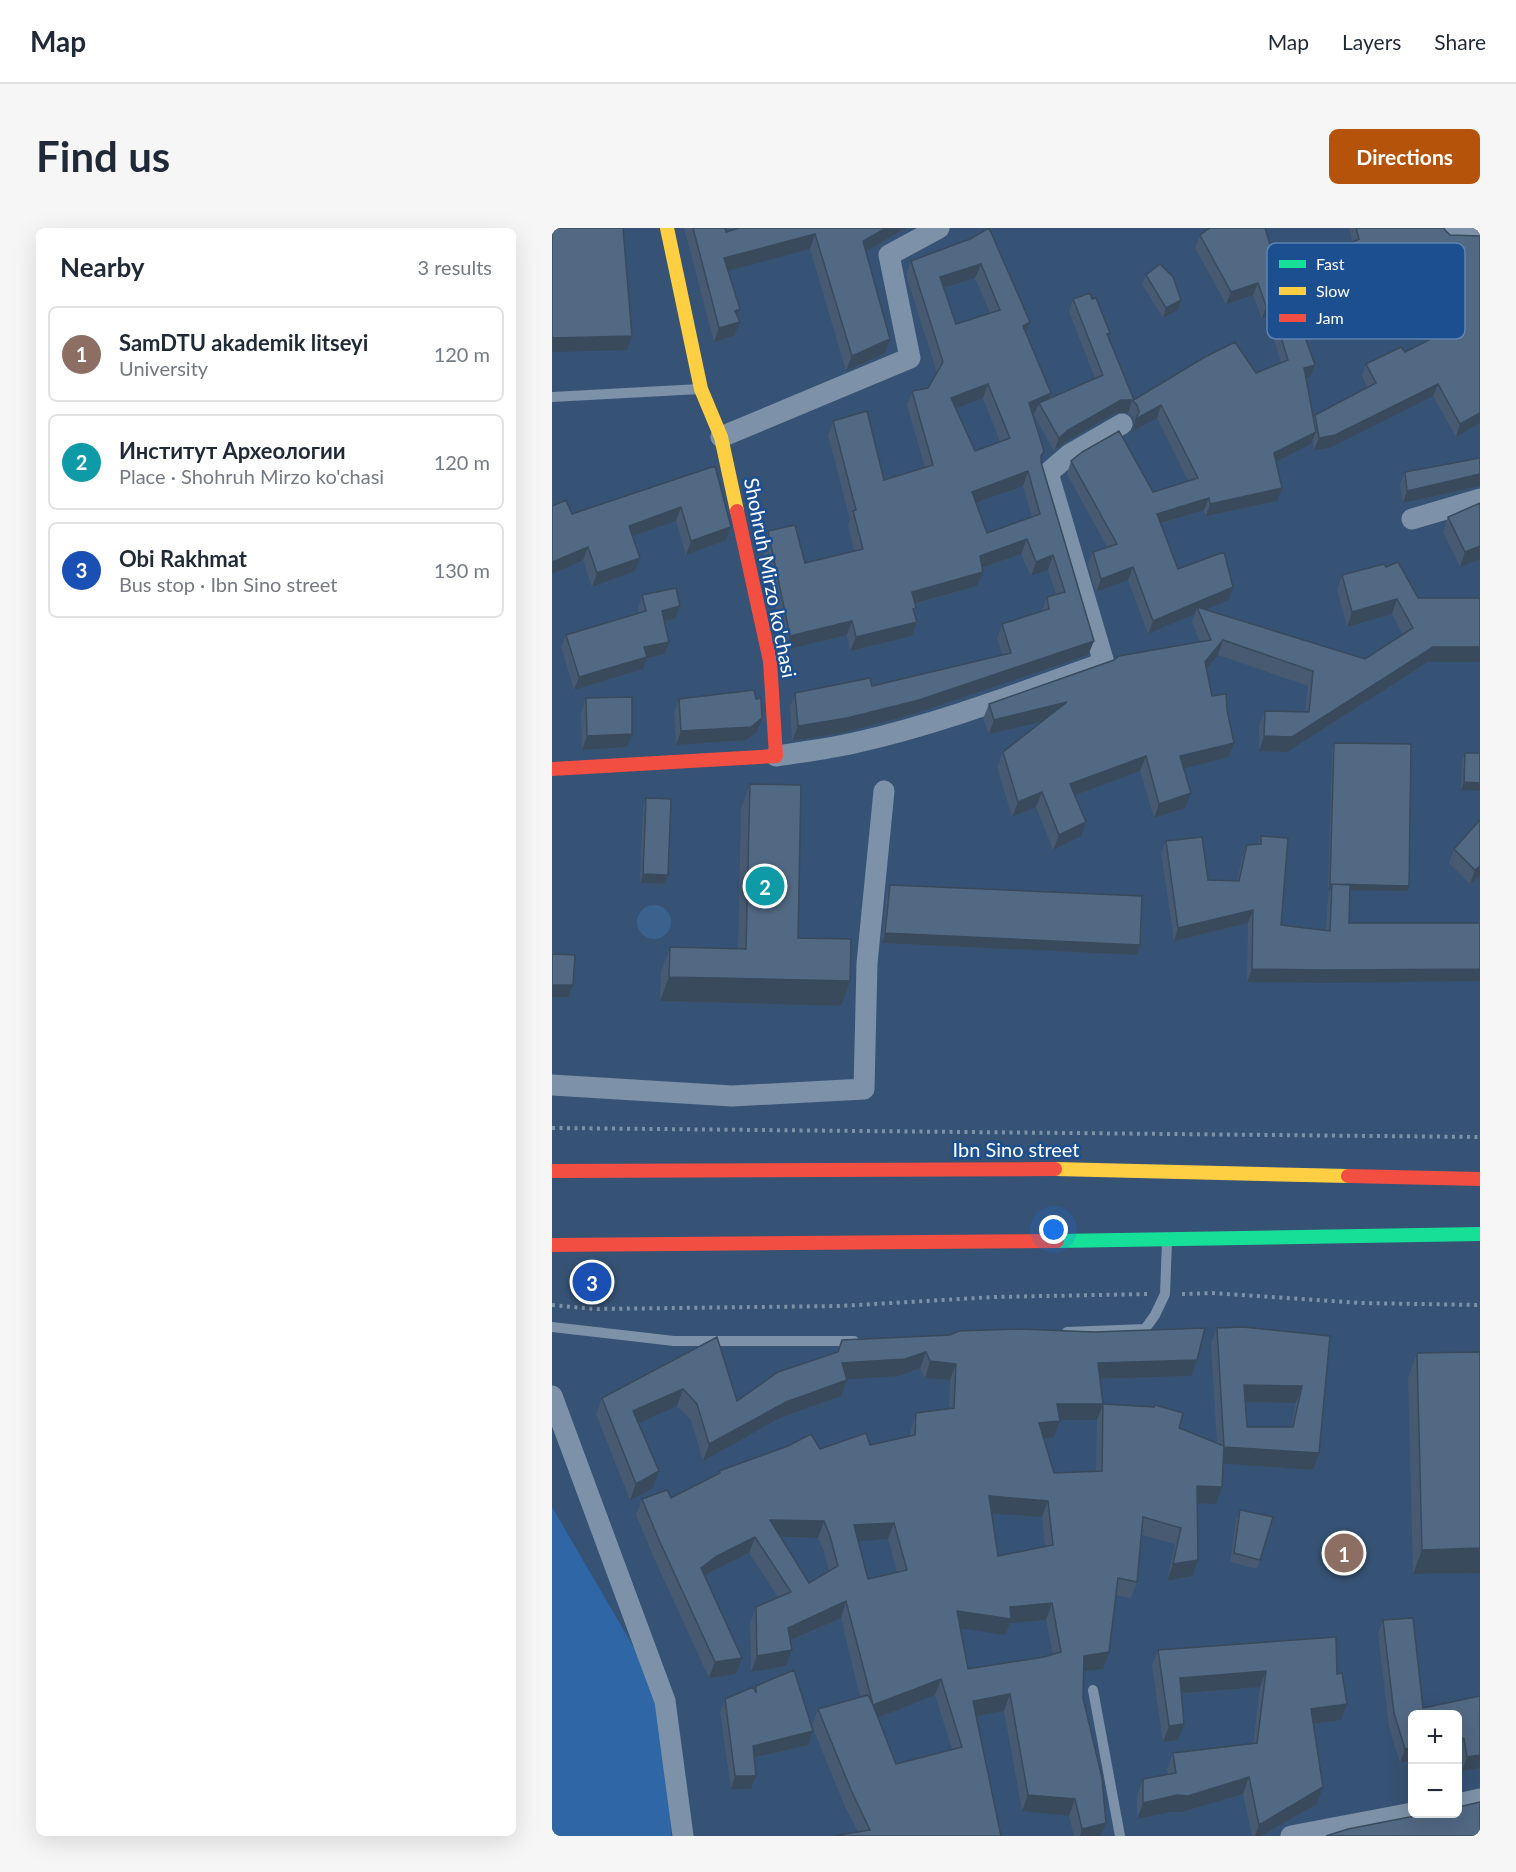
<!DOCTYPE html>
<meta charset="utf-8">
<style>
:root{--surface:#fff;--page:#f6f6f7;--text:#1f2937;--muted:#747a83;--line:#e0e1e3;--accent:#b45309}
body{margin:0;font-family:Lato,sans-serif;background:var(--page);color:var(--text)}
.controls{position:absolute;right:18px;bottom:18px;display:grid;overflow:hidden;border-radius:9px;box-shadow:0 6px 24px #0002}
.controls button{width:54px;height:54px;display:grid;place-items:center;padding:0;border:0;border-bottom:2px solid var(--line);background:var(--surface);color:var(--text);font:30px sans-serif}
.you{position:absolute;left:502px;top:1002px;width:21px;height:21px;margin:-15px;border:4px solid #fff;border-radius:50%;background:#1a73e8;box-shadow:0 0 0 9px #1a73e833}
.badge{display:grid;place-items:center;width:39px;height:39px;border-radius:50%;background:var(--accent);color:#fff;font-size:20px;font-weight:700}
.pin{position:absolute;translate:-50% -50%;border:3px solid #fff;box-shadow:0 2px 6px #0006}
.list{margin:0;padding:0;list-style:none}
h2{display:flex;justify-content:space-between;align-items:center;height:78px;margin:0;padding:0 24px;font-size:26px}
h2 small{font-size:20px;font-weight:400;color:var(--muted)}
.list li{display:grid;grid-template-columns:39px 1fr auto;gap:18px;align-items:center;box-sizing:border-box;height:96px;margin:0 12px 12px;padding:0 12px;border:2px solid var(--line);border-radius:9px}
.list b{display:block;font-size:22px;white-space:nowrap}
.list p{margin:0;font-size:20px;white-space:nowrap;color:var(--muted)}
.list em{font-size:20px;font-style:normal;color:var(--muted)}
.map{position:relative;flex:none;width:928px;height:1608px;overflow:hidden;border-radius:9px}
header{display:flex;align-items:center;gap:36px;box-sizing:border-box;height:84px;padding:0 30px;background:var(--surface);border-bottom:2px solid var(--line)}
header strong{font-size:28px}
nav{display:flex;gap:33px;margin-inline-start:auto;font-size:21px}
.intro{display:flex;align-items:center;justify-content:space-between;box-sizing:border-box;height:144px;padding:0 36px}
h1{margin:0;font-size:42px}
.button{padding:15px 27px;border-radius:9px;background:var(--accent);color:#fff;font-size:21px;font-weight:700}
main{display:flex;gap:36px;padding:0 36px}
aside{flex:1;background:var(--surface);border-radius:9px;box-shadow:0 6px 24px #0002}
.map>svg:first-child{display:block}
</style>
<header>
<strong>Map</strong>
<nav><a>Map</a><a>Layers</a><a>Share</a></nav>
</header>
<div class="intro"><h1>Find us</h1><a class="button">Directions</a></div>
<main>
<aside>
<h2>Nearby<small>3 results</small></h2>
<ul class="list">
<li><span class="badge" style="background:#8d6e63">1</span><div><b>SamDTU akademik litseyi</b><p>University</p></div><em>120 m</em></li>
<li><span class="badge" style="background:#0f9aa8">2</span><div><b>Институт Археологии</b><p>Place · Shohruh Mirzo ko'chasi</p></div><em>120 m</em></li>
<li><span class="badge" style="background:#1a4fb4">3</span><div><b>Obi Rakhmat</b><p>Bus stop · Ibn Sino street</p></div><em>130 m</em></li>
</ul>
</aside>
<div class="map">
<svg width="928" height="1608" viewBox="0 0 928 1608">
<rect width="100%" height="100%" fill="#365274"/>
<!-- green -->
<path fill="#2f66a5" d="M0,1279L113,1473L119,1608H0Z"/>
<!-- water -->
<path fill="#3b618d" d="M85 694a17 17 0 1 1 34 0a17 17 0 1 1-34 0Z"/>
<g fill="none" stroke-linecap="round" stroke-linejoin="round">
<!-- path -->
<path stroke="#7d92a8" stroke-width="4" stroke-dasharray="3 4.5" stroke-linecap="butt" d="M0,900L928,909
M630,1066L660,1065L808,1075L928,1077
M0,1077L42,1081L288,1078L442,1069L596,1066"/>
<!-- lane -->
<path stroke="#7d92a8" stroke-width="10" d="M0,169L148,161
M0,1099L122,1113H302
M515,1104L593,1101L603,1087L613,1066L615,1014
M541,1462L568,1608"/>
<!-- street -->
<path stroke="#7d92a8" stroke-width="21" d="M899,0V8H928
M169,209L358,130L337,27L387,0
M860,291L928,271
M224,528C250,524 276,521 302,515C387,496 470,464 552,435L496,245L518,226L570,196
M0,857L180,868L312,861L315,735L332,563
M0,1168L113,1473L131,1608
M906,1576L928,1571
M739,1608L860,1585"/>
<!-- fast -->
<path stroke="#16e098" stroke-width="14" d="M505,1013L928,1006"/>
<!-- slow -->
<path stroke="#ffcf43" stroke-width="14" d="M115,0L149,161L169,209L185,283
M503,941L796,948"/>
<!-- jam -->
<path stroke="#f24e42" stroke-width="14" d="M0,541L224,528L218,433L185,283
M0,943L503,941
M796,948L928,951
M0,1017L505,1013"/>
</g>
<!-- wall -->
<path fill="#475a72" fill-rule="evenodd" d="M132,0H173L174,4L187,0H354L314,23L333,125L294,143L258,21L176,42L188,81L185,88L182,108L162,114Z
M715,0L713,4L728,49L800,14L797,0H892L893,2L898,7L928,8V195L904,209L881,168L778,220L762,222L761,213L759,216L724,234L725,273L654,288L652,282L609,296L626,341L677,372L653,381L813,431L851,407L840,386L795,399L785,362L790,347L834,339L866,370H928V434H876L735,524L707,523V498L713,483L753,484L756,458L666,427L655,441L660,468L675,482L682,515L677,529L631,540L633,580L602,590L588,543L522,567L529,608L501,622L484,579L460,589L445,539L451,524L490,493L437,506L431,491L437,476L648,414L640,394L643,386L596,406L576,352L544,364L536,336L541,324L555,319L515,246L519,233L601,264L636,253L605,190L580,204L582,196L581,189L576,185H564L512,215L502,223L482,187L483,184L480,185L489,234L542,413L536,427L362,486L290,505L240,513L238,479L243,465L320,458L450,427L445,411L450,396L489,384L495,369L504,366L496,342L479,348L469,326L430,340L431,344L425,358L363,376L364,380L362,384L365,394L360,408L298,423L295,407L233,422L210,318L216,303L253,335L302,323L296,297L298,292L276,207L281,193L332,252L373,240L355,177L360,163L376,160L385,145L354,47L359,33L418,11L478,94L474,106L499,165L498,170L543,150L517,84L521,71L556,109L582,172L704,145L729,135L715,88L710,91L701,67L674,76L643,20L648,7ZM811,43L838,100L865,86L879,111L853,124L814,136L810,148L815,159L763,187L761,191L754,150L758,149L741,76ZM423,50L438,85L404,96L392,60ZM431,170L448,214L423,223L404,180ZM471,258L480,289L435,305L424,275Z
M594,47L629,72L626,82L611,90L590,56Z
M163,238L179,299L174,312L134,327L124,293L80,308L83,343L40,359L31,332L0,346V278L20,286Z
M853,244L928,258L851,275L848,257Z
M928,275V331L908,339L891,304L896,289Z
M90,367L128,378L123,391L113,394L117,414L113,426L95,430L91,441L22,462L9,419L14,407L87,385L86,380Z
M34,470L75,519L30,522L29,484Z
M127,471L205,504L194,512L124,517L122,485Z
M782,515L857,658L855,663L798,662L771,755L695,754L696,695L622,713L609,625L614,613L656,652L685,653L690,630L695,617L706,616L709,608L729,697L774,702L776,669L778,662H776L780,521Z
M913,525H928V563L909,562L910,533Z
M198,556L246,710L289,778L108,773L109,744L118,719L186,721L189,580Z
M94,570L116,647L112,656L88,655L91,579Z
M928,592V648L918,656L897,635L902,621Z
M338,657L588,717L585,727L330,715L335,666Z
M665,1100L778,1108L761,1242L671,1235L664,1276L645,1275L640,1348L615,1353L623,1316L590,1307L585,1354L579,1370L564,1367L551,1441L532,1443L531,1470L554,1595L549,1608H522L517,1588L470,1583L452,1483L424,1488L449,1608L306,1604L293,1579L260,1498L266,1481L308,1469L289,1390L238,1413L240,1422L234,1438L199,1444L198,1395L204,1379L226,1369L197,1325L159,1344L153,1349L190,1430L184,1446L157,1450L101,1328L84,1287L90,1271L119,1270L166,1246L167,1243L268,1221L318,1217L358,1208L359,1201L364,1185L397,1180L398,1152L373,1150L368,1140L347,1148L295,1151L289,1168L228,1190L151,1233L139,1192L125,1178L86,1195L107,1243L101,1260L78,1272L44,1186L50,1170L165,1109L185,1173L286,1124L290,1112L645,1132L639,1148L548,1151L551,1176L627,1200L665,1215L659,1116ZM693,1174L744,1175L739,1199H695ZM507,1192H545L544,1244L502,1245L491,1211L502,1209ZM439,1285L490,1289L493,1319L446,1328ZM228,1309L266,1310L272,1324L277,1343L257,1355ZM336,1311L345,1344L316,1351L306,1313ZM494,1392L501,1427L492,1429L416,1441L408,1400L453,1407L458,1395ZM383,1467L400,1521L344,1536L325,1490Z
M865,1125L928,1345L861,1346L856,1150Z
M688,1282L708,1332L705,1341L678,1334L684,1292Z
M831,1392L871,1480L928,1468V1540L910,1543L907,1523L906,1524V1486L861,1532L848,1535L837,1499L826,1405Z
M606,1422L785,1446L795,1476L789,1492L761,1496L771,1559L765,1576L709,1608H700L691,1566L630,1584H619L585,1591V1567L591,1551L616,1546L615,1541L621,1525L701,1516L708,1459L630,1466L626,1512L611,1514L600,1438Z
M204,1458L261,1503L256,1517L202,1530L199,1561H179L168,1484L173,1471L202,1462Z"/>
<!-- shaded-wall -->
<path fill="#394a5c" d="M334,0H354L306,28L311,13Z
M263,6L258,21L167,45L172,30Z
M816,30L811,43L734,80L738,67Z
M429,36L423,50L382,63L388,49Z
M706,55L701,67L674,76L679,64Z
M629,72L626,82L611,90L614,80Z
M869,74L865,86L838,100L842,87Z
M719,76L715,88L710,91L714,78Z
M188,81L182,95L188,94L182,108L162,114L167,100L183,83Z
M478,94L473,108L471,98Z
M80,108L75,122L0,124V110Z
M338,111L333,125L294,143L300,128Z
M763,137L758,149L747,152L752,140Z
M436,156L431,170L394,184L399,170Z
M886,156L881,168L778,220L762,222L767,210Z
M499,165L494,179L487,175L483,184L472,189L477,175Z
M569,172H580L576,185H564L512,215L502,223L507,210L516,202Z
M609,177L605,190L580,204L584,191Z
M928,185V195L904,209L908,196Z
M764,204L759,216L718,237L722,225Z
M476,243L471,258L415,278L420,264Z
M928,246V258L851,275L855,263Z
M730,260L725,273L654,288L658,276Z
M657,270L652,282L600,298L605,286Z
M129,279L124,293L72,311L77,298Z
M179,299L174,312L134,327L139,313Z
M475,311L469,326L423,342L428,328Z
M928,318V331L908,339L913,324Z
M36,319L31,332L0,346V334Z
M501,327L496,342L479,348L484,334Z
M88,330L83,343L40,359L45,345Z
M581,339L576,352L544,364L549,351Z
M431,344L425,358L354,378L360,364Z
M681,359L677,372L647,384L645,379L643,386L596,406L601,393Z
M845,371L840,386L795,399L800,384Z
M128,378L123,391L106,395L110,383Z
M300,393L295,407L233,422L238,408Z
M365,394L360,408L298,423L304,409Z
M671,412L666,427L648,449L653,434Z
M542,413L536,427L362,486L290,505L240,513L246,498Z
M117,414L113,426L95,430L91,441L22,462L27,449L92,419Z
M881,419H928V434H876L735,524L707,523L712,508Z
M515,474L509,489L437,506L442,492Z
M210,490L205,504L194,512L124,517L129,503Z
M80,506L75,519L30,522L35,508Z
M682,515L677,529L622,543L628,528Z
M594,528L588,543L512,571L518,556Z
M912,554L928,555V563L909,562Z
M490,564L484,579L460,589L466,574Z
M639,565L633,580L602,590L607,576Z
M534,594L529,608L501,622L507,607Z
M928,638V648L918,656L923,642Z
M91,646L116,647L112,656L88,655Z
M778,656H780L778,662H776Z
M780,656L857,658L855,663L780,662Z
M701,682L696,695L622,713L626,700Z
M333,705L588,717L585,727L330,715Z
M700,741H928V753L771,755L695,754Z
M117,749L298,753L289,778L108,773Z
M0,757H21L16,769H0Z
M374,1124L368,1140L347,1148L284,1152L290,1135Z
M645,1132L639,1148L540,1151L546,1135Z
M378,1133L404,1136L398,1152L373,1150Z
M295,1152L289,1168L228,1190L151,1233L157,1216L234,1174Z
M692,1157L750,1158L744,1175L686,1174Z
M131,1161L125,1178L75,1200L81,1183Z
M505,1176H551L545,1192H499Z
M508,1193L502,1209L481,1212L487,1195Z
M672,1219L767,1225L761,1242L666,1235Z
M107,1243L101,1260L78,1272L84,1256Z
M645,1258L670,1259L664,1276L639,1275Z
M437,1268L496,1273L490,1289L431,1285Z
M218,1292L272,1293L266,1310L212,1308Z
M342,1295L336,1311L296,1314L302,1297Z
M203,1309L197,1325L159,1344L143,1356L149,1340L165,1328Z
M928,1320V1345L861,1346L870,1322Z
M646,1332L640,1348L615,1353L621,1336Z
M294,1373L289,1390L230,1416L236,1400Z
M500,1375L494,1392L458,1395L453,1407L399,1399L405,1383Z
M240,1422L234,1438L199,1444L205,1428Z
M557,1424L551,1441L526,1444L532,1428Z
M190,1430L184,1446L157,1450L163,1434Z
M714,1443L708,1459L623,1466L628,1450Z
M389,1451L383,1467L315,1494L321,1477Z
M458,1466L452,1483L415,1490L421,1473Z
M795,1476L789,1492L753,1497L759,1481Z
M632,1496L626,1512L611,1514L617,1498Z
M261,1503L256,1517L196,1531L201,1518Z
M912,1510L907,1523L906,1524V1511Z
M861,1519V1532L848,1535L853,1521Z
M928,1527V1540L910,1543L915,1529Z
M183,1548H204L199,1561H179Z
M697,1549L691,1566L630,1584H619L585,1591L591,1575Z
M771,1559L765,1576L709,1608H703L707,1597Z
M476,1567L523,1571L517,1588L470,1583Z
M554,1595L549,1608H528L530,1601Z"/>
<!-- building -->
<path fill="#526984" stroke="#394a5c" stroke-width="1.5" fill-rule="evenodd" d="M0,0H71L80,108L0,110Z
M141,0H173L174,4L187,0H334L311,13L338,111L300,128L263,6L172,30L188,81L183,83L188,94L167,100Z
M437,0L478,94L471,98L499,165L477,175L492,223L489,228V234L542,413L367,472L295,490L246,498L243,465L318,450L320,458L459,425L450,396L497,381L495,369L513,364L501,327L484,334L475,311L428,328L431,344L360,364L364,380L361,381L365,394L304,409L300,393L238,408L216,303L243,297L253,335L311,321L301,283L304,282L281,193L315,183L332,252L381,237L360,163L376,160L391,134L359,33L418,11ZM429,36L448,82L404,96L388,49ZM436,156L458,210L423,223L399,170ZM476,243L488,286L435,305L420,264Z
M658,0H713L728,49L807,11L804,0H892L893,2L898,7L928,8V185L908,196L886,156L783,207L767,210L763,187L824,155L814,136L849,119L853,124L887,107L869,74L842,87L816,30L738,67L763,137L752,140L764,204L722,225L730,260L658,276L657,270L605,286L626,341L672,324L681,359L601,393L581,339L549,351L541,324L565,316L519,233L530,224L567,203L601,264L646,250L609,177L584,191L587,184L585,177L580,172H569L516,202L507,210L487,175L551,147L521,71L538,65L540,71L544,70L558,105L555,106L582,172L653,129L683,114L704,145L736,132L719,76L714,78L706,55L679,64L648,7Z
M608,36L621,49L629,72L614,80L594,47Z
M928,230V246L855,263L853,244Z
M163,238L179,299L139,313L129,279L77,298L88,330L45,345L36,319L0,334V278L14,272L20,286Z
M928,275V318L913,324L896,289Z
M846,334L866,370H928V419H881L740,509L712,508L713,483L757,484L761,443L671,412L653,434L660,468L674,466L675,482L682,515L628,528L639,565L607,576L594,528L518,556L534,594L507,607L490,564L466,574L451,524L515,474L442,492L437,476L562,432L567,428L659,412L645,379L813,431L861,400L845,371L800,384L790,347L832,336L834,339Z
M124,360L128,378L110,383L117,414L92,419L95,429L27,449L14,407L94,383L90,367Z
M202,462L204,471L209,470L210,490L199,499L129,503L127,471Z
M80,469V506L35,508L34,470Z
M782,515L859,516L857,658L778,656Z
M913,525H928V555L912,554Z
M198,556L249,557L246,710L299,711L298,753L117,749L118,719L194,721Z
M94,570L119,571L116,647L91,646Z
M928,592V638L923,642L902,621Z
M709,608L736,610L729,697L778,703L780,656L798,657L797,695H928V741L776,742L700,741L701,682L626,700L614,613L650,609L656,652L687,653L695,617L709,616Z
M338,657L590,668L588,717L333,705Z
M0,726L23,727L21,757H0Z
M691,1099L778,1108L767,1225L672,1219L665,1100ZM692,1157L750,1158L741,1199H695Z
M653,1100L645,1132L546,1135L551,1176L602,1179L603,1177L631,1185L627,1200L672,1218L670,1259L645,1258L646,1332L621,1336L629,1300L591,1289L585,1354L566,1350L557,1424L532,1428L531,1470L550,1550L554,1595L530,1601L523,1571L476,1567L458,1466L421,1473L449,1608H281L318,1602L299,1562L266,1481L316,1467L321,1477L294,1373L236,1400L240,1422L205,1428L204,1379L239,1364L203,1309L165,1328L149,1340L190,1430L163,1434L107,1312L90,1271L115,1262L119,1270L168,1245L167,1243L236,1218L259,1206L268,1221L314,1205L318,1217L363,1207L364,1185L402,1180L404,1136L378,1133L374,1124L353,1131L290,1135L295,1152L234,1174L157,1216L145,1176L131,1161L81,1183L107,1243L84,1256L50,1170L165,1109L185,1173L226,1144L286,1124L290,1112L398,1107L407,1103L468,1101L542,1104ZM505,1176H551L550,1243L502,1245L487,1195L508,1193ZM437,1268L496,1273L501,1317L446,1328ZM218,1292L272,1293L278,1308L286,1338L257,1355ZM342,1295L355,1342L316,1351L302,1297ZM500,1375L509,1424L492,1429L416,1441L405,1383L459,1391L458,1379ZM389,1451L410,1519L344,1536L321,1477Z
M928,1124V1320L870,1322L865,1125Z
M688,1282L721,1289L708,1332L682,1325Z
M861,1390L871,1480L928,1468V1527L915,1529L912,1510L906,1511V1486H861V1519L853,1521L842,1485L831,1392Z
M784,1409L785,1446L790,1445L795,1476L759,1481L771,1559L707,1597L697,1549L636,1568L625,1567L591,1575V1551L624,1545L621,1525L705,1515L714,1443L628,1450L632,1496L617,1498L606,1422Z
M242,1442L261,1503L201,1518L204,1548H183L173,1471L201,1459L204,1465V1458Z
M928,1574V1608H774L796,1601L873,1586H906V1579Z"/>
<g text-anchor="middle" stroke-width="5" stroke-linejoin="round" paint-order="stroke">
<!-- street labels -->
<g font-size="20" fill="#fff" stroke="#1b4f8f">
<text transform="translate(218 350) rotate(79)" y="7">Shohruh Mirzo ko'chasi</text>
<text x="464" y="929">Ibn Sino street</text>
</g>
</g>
<!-- legend -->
<rect x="715" y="15" width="198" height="96" rx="9" fill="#1b4f8f" stroke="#5f84b1" stroke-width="1.5"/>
<rect x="727" y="32" width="27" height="8" fill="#16e098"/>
<rect x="727" y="59" width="27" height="8" fill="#ffcf43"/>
<rect x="727" y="86" width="27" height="8" fill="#f24e42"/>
<g font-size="16" fill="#fff">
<text x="764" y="42">Fast</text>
<text x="764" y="69">Slow</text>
<text x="764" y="96">Jam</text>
</g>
</svg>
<div class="controls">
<button>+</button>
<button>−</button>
</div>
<div class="you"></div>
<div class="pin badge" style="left:792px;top:1325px;background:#8d6e63">1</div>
<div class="pin badge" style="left:213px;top:658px;background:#0f9aa8">2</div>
<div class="pin badge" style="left:40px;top:1054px;background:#1a4fb4">3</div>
</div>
</main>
